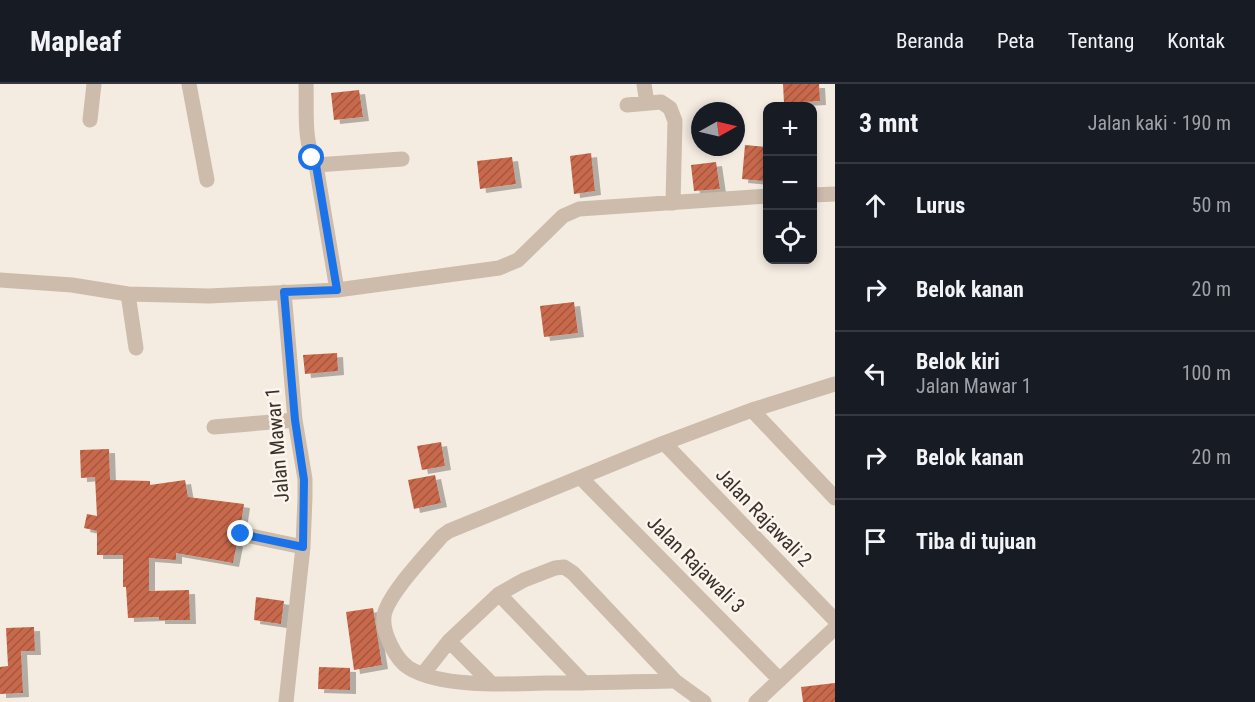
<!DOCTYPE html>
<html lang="id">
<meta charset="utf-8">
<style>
:root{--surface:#171b24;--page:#20242c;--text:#f1f3f6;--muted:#9ea1a6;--line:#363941}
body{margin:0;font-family:"Roboto Condensed",sans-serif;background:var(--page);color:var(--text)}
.controls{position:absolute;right:18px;top:18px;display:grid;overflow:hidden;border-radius:12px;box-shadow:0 3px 9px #0003}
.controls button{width:54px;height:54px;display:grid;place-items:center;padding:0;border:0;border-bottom:2px solid var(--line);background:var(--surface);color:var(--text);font:30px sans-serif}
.compass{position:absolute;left:691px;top:18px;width:54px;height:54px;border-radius:50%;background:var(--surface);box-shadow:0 3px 9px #0003;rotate:82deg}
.stop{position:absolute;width:18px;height:18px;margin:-14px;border:4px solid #1a73e8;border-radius:50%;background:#fff}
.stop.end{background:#1a73e8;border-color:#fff;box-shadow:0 2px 6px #0008}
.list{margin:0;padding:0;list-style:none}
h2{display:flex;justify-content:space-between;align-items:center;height:78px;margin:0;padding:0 24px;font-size:26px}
h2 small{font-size:20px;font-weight:400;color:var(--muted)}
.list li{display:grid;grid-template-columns:39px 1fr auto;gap:18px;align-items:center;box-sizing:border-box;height:84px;padding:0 24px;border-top:2px solid var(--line)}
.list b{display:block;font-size:22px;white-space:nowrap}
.list p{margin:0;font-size:20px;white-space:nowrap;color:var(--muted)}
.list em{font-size:20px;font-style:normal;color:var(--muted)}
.icon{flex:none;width:33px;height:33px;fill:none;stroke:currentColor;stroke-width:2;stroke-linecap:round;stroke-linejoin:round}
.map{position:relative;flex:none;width:835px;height:618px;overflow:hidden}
header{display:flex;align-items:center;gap:36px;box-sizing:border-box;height:84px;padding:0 30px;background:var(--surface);border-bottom:2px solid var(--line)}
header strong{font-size:28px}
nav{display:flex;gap:33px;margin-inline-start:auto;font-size:21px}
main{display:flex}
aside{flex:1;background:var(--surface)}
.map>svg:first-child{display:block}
</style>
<header>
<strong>Mapleaf</strong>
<nav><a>Beranda</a><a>Peta</a><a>Tentang</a><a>Kontak</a></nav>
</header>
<main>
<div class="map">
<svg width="835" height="618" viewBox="0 0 835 618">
<defs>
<pattern id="building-hatch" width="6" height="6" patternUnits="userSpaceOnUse" patternTransform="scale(1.5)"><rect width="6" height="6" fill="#c8694b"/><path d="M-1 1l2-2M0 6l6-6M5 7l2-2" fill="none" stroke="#a4573f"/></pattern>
<filter id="shadow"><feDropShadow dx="6" dy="4" stdDeviation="0" flood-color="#0004"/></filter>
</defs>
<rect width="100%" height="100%" fill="#f4ebe1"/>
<!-- building -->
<path fill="url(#building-hatch)" filter="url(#shadow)" d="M783,0H819L820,17L784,19Z
M359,6L363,33L334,36L331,9Z
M745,61L766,63L764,97L742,95Z
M591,69L595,107L574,110L570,72Z
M512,73L516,100L480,105L477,77Z
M716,78L720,105L694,107L691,81Z
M574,218L578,249L544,253L540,222Z
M337,269L338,287L305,290L303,271Z
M441,358L445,382L422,386L417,362Z
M109,365L110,396L150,397V401L185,396L188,413L244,420L241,440L234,443L231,449L232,454L237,459L233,479L176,469V476L149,474V507L189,506L190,536H159V533L128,534L126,503H123V471H97V447L84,444L87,430L97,432L95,393L81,394L80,366Z
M435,391L441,419L414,425L408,396Z
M256,513L284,517L281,540L254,536Z
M373,524L382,581L354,586L346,528Z
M34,543L35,567H21L23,609L0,610V583L8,582L6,544Z
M319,583L350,584V606L318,605Z
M835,599V618H803L801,603Z"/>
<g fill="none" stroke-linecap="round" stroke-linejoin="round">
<!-- minor -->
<path stroke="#cdbbac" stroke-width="15" d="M189,0L207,96
M306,0C307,26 303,58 316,81L337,206
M644,0L647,19
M627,21L661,18L670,24L675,37L673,119
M90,36L94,0
M316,81L402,75
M812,111L835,110
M0,196L72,201L128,210L209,212L337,206L499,184L518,176L563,132L579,125L768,112
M284,208L295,336L305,395V413L303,463L286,618
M128,210L136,264
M752,326L835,414
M214,343L295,336
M664,359L835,536
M581,394L780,596
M241,450L303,463
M499,510L584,599
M449,557L492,600
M423,590L449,557L499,510L524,496L555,484L564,483L573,489L675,597L704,618
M675,597C632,598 590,599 547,599C510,600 441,604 409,584C395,575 382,548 384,532C387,511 427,470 442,452L449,447L664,359L752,326L835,300
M756,618L835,544"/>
</g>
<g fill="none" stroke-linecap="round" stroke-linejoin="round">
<!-- route -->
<path stroke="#1a73e8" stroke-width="8" d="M241,450L303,463L304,396L295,336L284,208L337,206L316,81L312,74"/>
</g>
<g text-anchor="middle" stroke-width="5" stroke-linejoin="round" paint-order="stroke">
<!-- street labels -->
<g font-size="20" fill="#3b302b" stroke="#fbf5ee">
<text transform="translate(277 361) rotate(-95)" y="7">Jalan Mawar 1</text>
<text transform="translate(764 433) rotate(46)" y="7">Jalan Rajawali 2</text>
<text transform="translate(696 480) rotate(45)" y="7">Jalan Rajawali 3</text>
</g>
</g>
</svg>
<div class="controls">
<button>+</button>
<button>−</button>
<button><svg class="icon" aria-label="locate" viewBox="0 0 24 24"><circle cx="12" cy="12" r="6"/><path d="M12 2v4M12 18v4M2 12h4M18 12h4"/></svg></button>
</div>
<svg class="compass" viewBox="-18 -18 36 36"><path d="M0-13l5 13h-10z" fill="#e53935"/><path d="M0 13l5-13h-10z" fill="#9ea1a6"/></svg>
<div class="stop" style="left:312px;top:74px"></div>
<div class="stop end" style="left:241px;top:450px"></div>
</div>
<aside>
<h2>3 mnt<small>Jalan kaki · 190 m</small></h2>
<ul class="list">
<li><svg class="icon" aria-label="ahead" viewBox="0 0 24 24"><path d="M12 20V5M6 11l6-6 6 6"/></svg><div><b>Lurus</b></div><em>50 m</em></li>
<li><svg class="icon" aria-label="right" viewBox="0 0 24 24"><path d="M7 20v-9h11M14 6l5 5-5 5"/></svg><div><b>Belok kanan</b></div><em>20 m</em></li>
<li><svg class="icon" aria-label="left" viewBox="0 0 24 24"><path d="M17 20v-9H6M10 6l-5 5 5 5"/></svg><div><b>Belok kiri</b><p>Jalan Mawar 1</p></div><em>100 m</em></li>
<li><svg class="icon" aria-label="right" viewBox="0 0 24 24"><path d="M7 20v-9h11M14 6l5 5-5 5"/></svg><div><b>Belok kanan</b></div><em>20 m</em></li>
<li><svg class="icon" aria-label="arrive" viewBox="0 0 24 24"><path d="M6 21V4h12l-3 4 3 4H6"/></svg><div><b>Tiba di tujuan</b></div></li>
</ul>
</aside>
</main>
